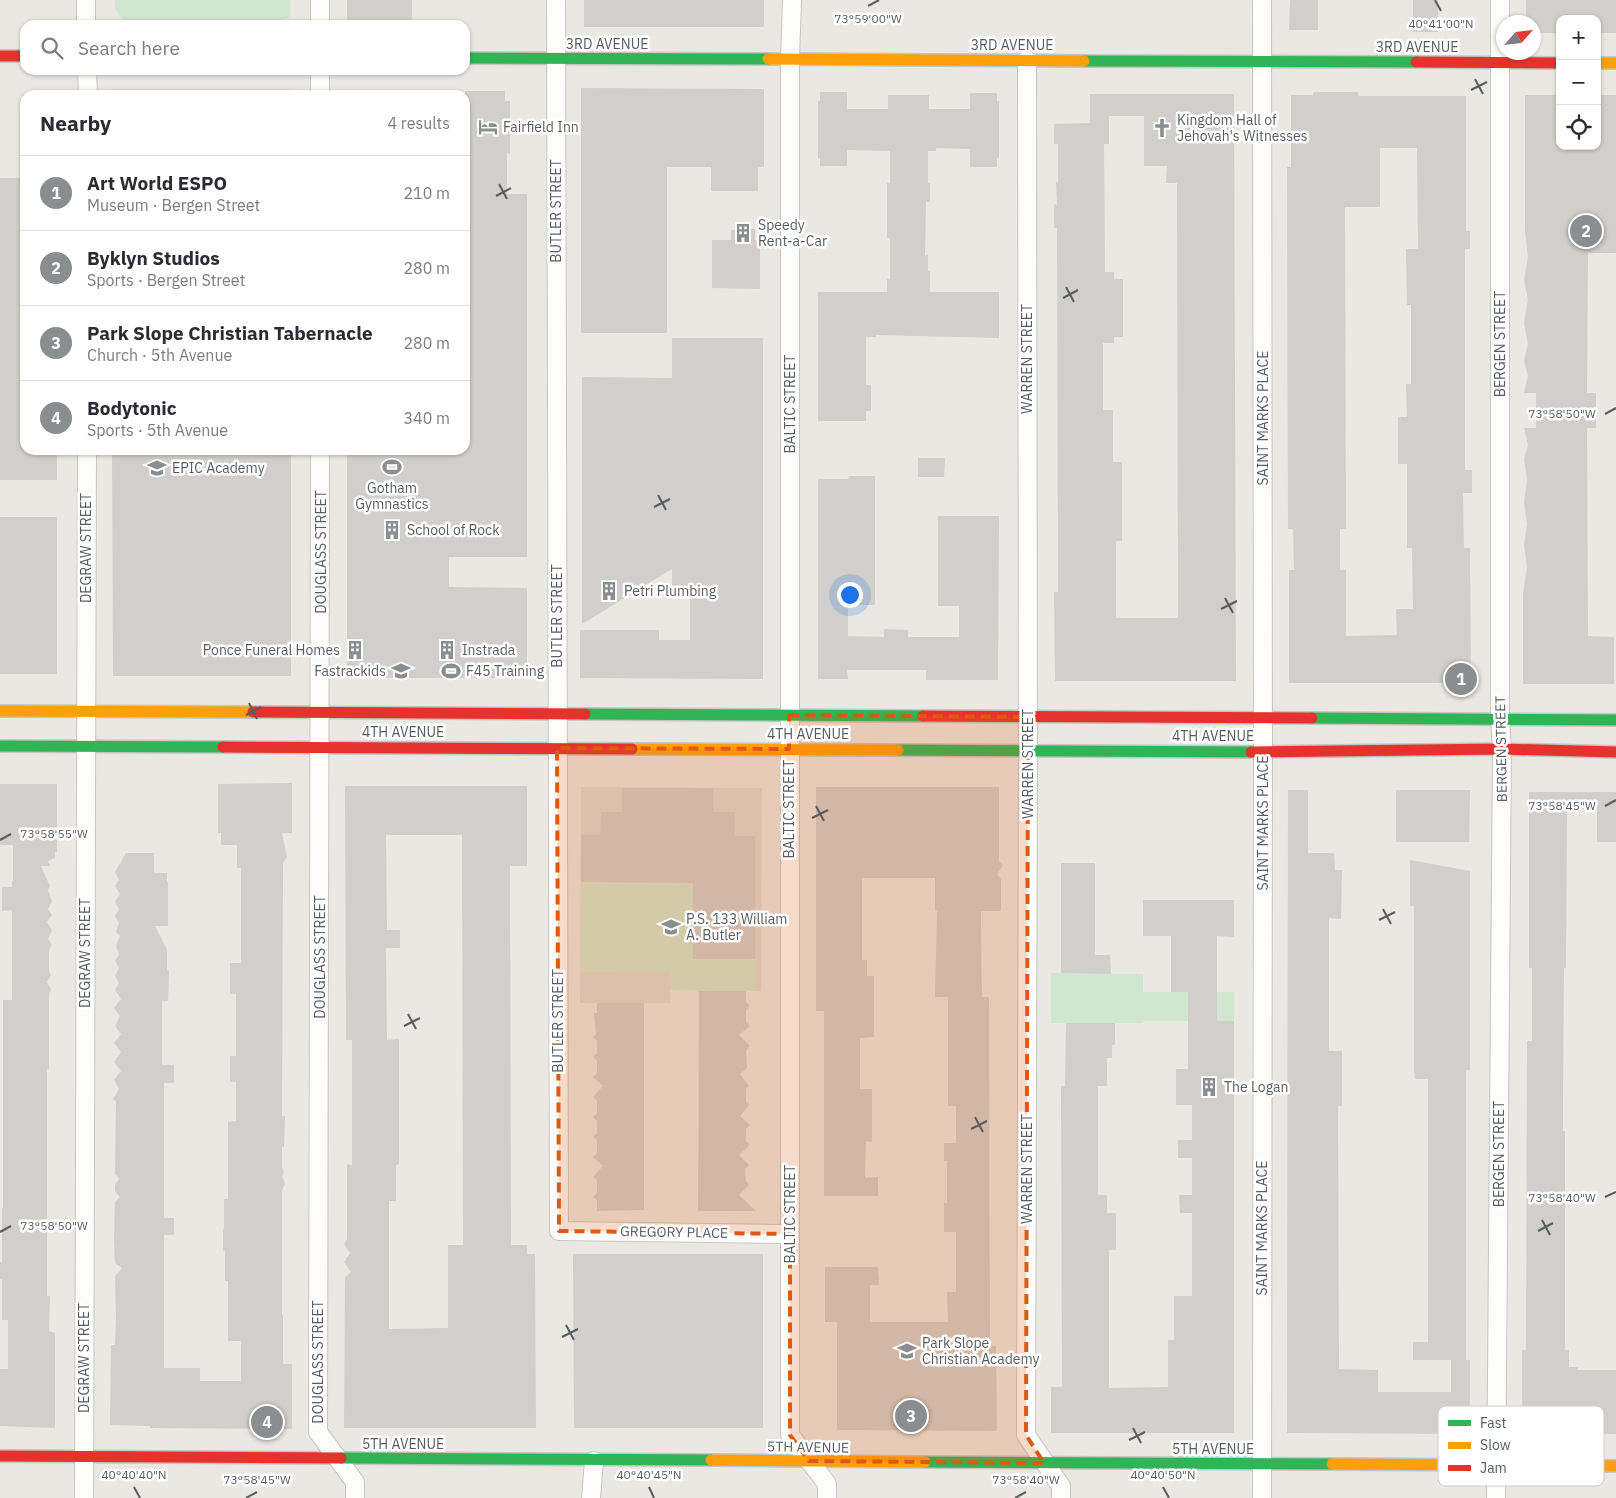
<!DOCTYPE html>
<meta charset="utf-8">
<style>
:root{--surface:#fff;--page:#f7f7f7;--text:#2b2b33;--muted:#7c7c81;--line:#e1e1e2;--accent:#8b8e8e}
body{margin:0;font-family:"IBM Plex Sans",sans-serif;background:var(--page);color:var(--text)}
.controls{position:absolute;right:15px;top:15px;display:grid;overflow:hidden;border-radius:10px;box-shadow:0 1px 4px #0004}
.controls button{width:45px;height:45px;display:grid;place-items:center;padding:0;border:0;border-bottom:1px solid var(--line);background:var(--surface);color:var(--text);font:25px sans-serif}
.compass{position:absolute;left:1496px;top:15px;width:45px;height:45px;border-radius:50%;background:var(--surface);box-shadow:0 1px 4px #0004;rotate:63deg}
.you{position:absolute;left:849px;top:594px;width:18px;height:18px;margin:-12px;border:4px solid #fff;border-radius:50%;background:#1a73e8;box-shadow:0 0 0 8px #1a73e833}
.badge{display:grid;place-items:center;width:32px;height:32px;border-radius:50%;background:var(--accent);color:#fff;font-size:16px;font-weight:700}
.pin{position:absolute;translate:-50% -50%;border:2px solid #fff;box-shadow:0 1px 5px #0006}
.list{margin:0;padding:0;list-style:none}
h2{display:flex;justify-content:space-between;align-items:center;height:65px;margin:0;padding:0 20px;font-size:21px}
h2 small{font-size:16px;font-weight:400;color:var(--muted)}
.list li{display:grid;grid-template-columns:32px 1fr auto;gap:15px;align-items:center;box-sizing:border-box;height:75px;padding:0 20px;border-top:1px solid var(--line)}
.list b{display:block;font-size:19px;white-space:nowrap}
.list p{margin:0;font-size:16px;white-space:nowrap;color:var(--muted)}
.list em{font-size:16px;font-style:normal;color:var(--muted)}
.icon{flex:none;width:28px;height:28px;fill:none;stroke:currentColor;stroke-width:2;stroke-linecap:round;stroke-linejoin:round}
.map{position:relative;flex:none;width:1616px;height:1498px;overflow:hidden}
.search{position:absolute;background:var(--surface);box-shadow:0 1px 4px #0004;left:20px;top:20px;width:450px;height:55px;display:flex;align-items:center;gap:12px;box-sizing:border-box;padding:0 18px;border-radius:15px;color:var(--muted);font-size:19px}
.panel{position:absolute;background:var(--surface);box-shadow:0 1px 4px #0004;left:20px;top:90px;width:450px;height:365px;border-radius:15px}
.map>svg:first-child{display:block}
</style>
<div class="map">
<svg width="1616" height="1498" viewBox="0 0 1616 1498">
<rect width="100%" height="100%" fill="#e9e8e3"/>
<!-- education -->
<path fill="#dddad2" d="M581,787L762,788L761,991L670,990V1003H580Z"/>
<!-- green -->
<path fill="#d1e6ce" d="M115,0H290V18L259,24H126L115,9Z
M112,89H291V95H112Z
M581,882L693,883V959H755V991L670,990V973L580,972Z
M1051,973L1143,974V992H1234V1021H1143V1023H1051Z"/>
<!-- building -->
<path fill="#d0cfcc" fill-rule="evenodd" d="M347,0H412V24H347Z
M584,0H764V27H584Z
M1290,0H1318V30H1289Z
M1413,0H1438V32H1413Z
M1526,0H1616V33H1597V19H1560V33H1534V22H1526Z
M581,88L764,89V167H758V191H711V167H667V333H581Z
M465,91H505V101H510V154L507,153V194H527V557H449V587L527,588V678H364L363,676H347V450H465Z
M820,92H847V109H888V95H929V109H970V93H997V101H999V158H997V167H970V149L936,148V151H928V183H930V202H926L925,256L928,255V271H930V292H999V338L876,335V337H866V385H871V411H866V421H818V292H887V279H890V238H887V183H890V151L847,150V166H820V158H818V101H820Z
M1313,92H1358V96H1466V231H1470V249H1465V470H1472V493H1463L1464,548H1470L1471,685H1451V683H1289V570H1294L1293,529H1288L1287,167H1291V95H1313ZM1380,148H1417L1418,249H1406L1407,305H1411V384H1406L1407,417H1398V464H1407V548H1412L1413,609H1396L1397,635L1346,636V570H1340V529H1346L1345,207H1380Z
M1090,94H1234L1236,681H1055L1054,592H1058V577L1057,228H1054V204L1057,205L1056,182H1058V144H1054V124L1090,123ZM1109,116H1144V166H1167L1166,183H1177L1178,618H1116V541H1122V462H1113V410H1103V343H1114V337H1123V279H1114V272H1105L1104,144H1109Z
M1525,95H1560V146H1597V95H1616V253H1588L1587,393H1596V428H1587L1588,636L1614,637V684H1523V594L1527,567L1524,545L1527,524L1524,502L1527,480L1524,459L1528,445L1524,428H1536V393H1524L1528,376L1524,361L1528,344L1524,323L1528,300L1524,280L1528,258L1525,230Z
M0,178H25V450H57V480H0Z
M755,229V240L760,241V289L712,288V240H731V230Z
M672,338H763V679L580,678V630H659V640H690V593H672V569L582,624V377L672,378Z
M112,450H291V676H113Z
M918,458H945L944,477H918Z
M849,476H875V605H848V636L884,637V629L908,630V637H959V606H938V516H999L998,680H926V670H847L848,679H818V479H848Z
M0,517H57V674H0Z
M292,783V833H282L287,857L283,863V868L282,1116H285L284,1147H282V1168L284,1172L282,1176L285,1184L282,1190V1315H283V1364H292V1429L150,1428V1426L110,1425L111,1345H115L116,1319L115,1276L122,1268L115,1263L114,1240L115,1202L120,1197L115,1191V1185L119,1179L115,1173L116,1101L113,1099L119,1089L114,1080L121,1071L114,1062L121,1052L114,1043L121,1034L115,1026L120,1016L114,1008L121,999L115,990L119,983L115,976L119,968L115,961L119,954L116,946L120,936L116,932L119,923L115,916L119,909L115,902L120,894L115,886L119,880L115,872L126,853H154V873H167V882H168V926H155L167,949V970L169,971L168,1001H162V1065H174V1083H164V1218H174V1235H164V1368H200V1381H241V1341H228V1281H225V1251H223V1229H224V1199H228V1122L236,1121V1082H230V1056H236V994H230V963H241V868H237V845H221V833H218V784Z
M0,784H57V852H55V858L48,861L50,866H41L50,886L48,890L52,901L48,909L52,915L47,922L52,930L48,939L52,945L49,950V971L51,975L47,982L51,989L49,994V1069H47V1296H50L49,1331L55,1333V1428L0,1426V1369H8V1320H2V1279H0V1262H2V1208H3V1000H12V910L2,911V887H12V881H13V845H0Z
M345,786H527V866H510L511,1245H527V1254H535L536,1428H344L345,1277L351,1272L344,1262L350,1253L344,1244L347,1239V1164L352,1165V1040H346ZM386,835H462L463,1245H448V1328L389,1329V1201H396V1165L399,1164V1039L387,1040L386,948H400V930H387Z
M816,787H999V861L1003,865L997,874L1001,879V911H981V928L982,997H989L990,1346H996L997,1431L837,1430V1322H825V1267H878L879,1285H870V1322H948L947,1292H956V1232H944V1203H947V1161H944V1143H956V1106H948V997H935L937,911H935V878H862V960H867V976H874V1037L860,1038V1089H872V1142L866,1141L865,1178L878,1177V1196H824V1011H816Z
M622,788H713V812H735V836H755V959H693V883L581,882V835H600L601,812H622Z
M1288,790H1308V853H1334L1335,870H1342L1341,919L1329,918V1051H1342V1106H1338L1339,1369L1378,1370V1392H1451V1360H1413V1342H1428V1079H1415L1414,1069V906H1410V860L1470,871V1070H1466V1360H1470V1434L1287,1433Z
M1396,790H1470L1469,842H1396Z
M1529,792H1616V842H1597V809L1567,808L1566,968H1564L1563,1095V1131H1565V1350H1569V1367H1578V1370H1616V1434H1522V1350H1526L1527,1041H1532V968H1529Z
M1061,863H1095V955H1110L1111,974L1061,973Z
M1143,900H1234V937L1217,936V1021H1234V1433H1051V1387H1062L1061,1086H1065L1066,1023H1115V1045H1112V1058H1107V1086H1098V1195H1107V1213H1116V1250H1109V1388L1168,1387V1340H1174V1296H1192V1213H1180L1179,1195H1192V1158H1178V1140H1192V1105H1176V1069H1188V992H1171V936H1143Z
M699,991H746V1002L750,1006L746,1010V1022L750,1026L739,1035L750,1046L746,1050L747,1068L740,1074L749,1086L746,1089V1102L749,1105L740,1116L750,1125L746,1129V1141L750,1145L739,1155L749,1165L745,1169L746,1181L749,1185L739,1195L756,1211H698Z
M597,1003H644V1210L597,1211V1200L593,1197L597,1193V1180L593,1177L603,1166L593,1157L597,1153V1140L593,1137L597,1133V1121L593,1117L597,1113V1101L593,1097L603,1086L593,1077L597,1073V1061L593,1057L597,1053V1041L593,1037L596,1034L594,1013H597Z
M573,1254H763V1428H574Z"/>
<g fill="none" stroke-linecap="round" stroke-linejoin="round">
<!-- street casing -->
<g stroke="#c6c6c5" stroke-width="20">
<path id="street" d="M86,0V25
M556,0L559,1231L790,1234
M792,0L790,60V1435L827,1484V1498
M320,25V0
M1027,60L1028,750L1026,1435L1061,1486V1498
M87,70L88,95
M320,95V70
M320,450L318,1432L355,1482V1498
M84,1498L87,450
M591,1498L594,1461
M1262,1498L1263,752L1262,0
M1496,1498L1502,749L1500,718V0"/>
</g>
<!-- fast casing -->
<g stroke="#c5c5c3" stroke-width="14">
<path id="fast" d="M465,58L768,59
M1084,61L1416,62
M585,714L923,716
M1312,718L1616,720
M0,746L223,747
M898,750L1251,752
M341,1458L711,1460
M925,1462L1332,1464"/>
</g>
<!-- slow casing -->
<g stroke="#c5c5c3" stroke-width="14">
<path id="slow" d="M768,59L1084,61
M1597,63H1616
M0,711L253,712
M632,749L898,750
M711,1460L925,1462
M1332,1464L1616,1466"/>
</g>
<!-- jam casing -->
<g stroke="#c5c5c3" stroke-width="14">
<path id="jam" d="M0,56H25
M1416,62L1560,63
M253,712L585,714
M923,716L1312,718
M223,747L632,749
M1251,752L1502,749L1616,752
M0,1456L341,1458"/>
</g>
<!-- street -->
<use href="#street" stroke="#fcfcfb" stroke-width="18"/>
<!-- fast -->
<use href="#fast" stroke="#30b455" stroke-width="11"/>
<!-- slow -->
<use href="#slow" stroke="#ff9f0a" stroke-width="11"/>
<!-- jam -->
<use href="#jam" stroke="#e5322d" stroke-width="11"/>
</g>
<!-- marked area -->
<path fill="#e15910" fill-opacity="0.2" stroke="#e15910" stroke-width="4" stroke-dasharray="10 6" stroke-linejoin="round" d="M789,715L1028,717L1026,1435L1044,1463L809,1461L790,1435V1234L559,1231L557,748L789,749Z"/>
<!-- ticks -->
<path fill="none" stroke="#595d61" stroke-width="2" d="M1435,0L1441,11M868,6L879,0M1475,79L1483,94M1471,90L1487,82M499,184L507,199M496,196L511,188M1066,287L1074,302M1063,298L1078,290M1605,414L1616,408M658,495L666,510M654,507L670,499M1225,598L1233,613M1221,609L1237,601M249,703L257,719M246,715L261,707M816,806L824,821M1605,806L1616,800M812,818L828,810M0,840L11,834M1383,909L1391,924M1379,920L1395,912M408,1014L416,1029M404,1026L420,1018M975,1117L983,1132M971,1129L987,1121M1605,1197L1616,1192M1542,1220L1550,1235M1538,1231L1553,1223M0,1232L11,1226M566,1325L574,1340M562,1337L578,1329M1133,1428L1141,1443M1129,1440L1145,1432M134,1487L140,1498M649,1487L654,1498M1163,1487L1169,1498M246,1498L257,1492M1015,1498L1026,1492"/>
<!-- icons -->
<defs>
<g id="hotel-bare" transform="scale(1.5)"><path d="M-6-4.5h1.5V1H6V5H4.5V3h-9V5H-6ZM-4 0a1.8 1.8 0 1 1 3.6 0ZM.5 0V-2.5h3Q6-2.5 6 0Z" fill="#8b8e8e" stroke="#fff" stroke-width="2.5" paint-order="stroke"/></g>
<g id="church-bare" transform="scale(1.5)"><path d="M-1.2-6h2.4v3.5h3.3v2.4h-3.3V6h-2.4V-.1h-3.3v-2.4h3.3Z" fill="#8b8e8e" stroke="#fff" stroke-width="2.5" paint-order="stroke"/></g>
<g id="building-bare" transform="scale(1.5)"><path d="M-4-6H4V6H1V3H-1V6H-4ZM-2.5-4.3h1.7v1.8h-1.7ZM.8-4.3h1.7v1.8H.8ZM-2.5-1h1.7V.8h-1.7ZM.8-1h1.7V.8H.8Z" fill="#8b8e8e" stroke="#fff" stroke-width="2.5" paint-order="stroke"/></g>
<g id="stadium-bare" transform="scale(1.5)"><path d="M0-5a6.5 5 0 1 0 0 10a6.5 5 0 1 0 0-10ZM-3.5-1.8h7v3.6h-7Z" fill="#8b8e8e" stroke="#fff" stroke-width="2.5" paint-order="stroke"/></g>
<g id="school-bare" transform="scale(1.5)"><path d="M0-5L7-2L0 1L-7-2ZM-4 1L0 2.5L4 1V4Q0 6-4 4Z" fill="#8b8e8e" stroke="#fff" stroke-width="2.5" paint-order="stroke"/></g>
</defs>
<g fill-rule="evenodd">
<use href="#hotel-bare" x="488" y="127"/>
<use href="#church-bare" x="1162" y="128"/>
<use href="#building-bare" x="743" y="233"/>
<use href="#stadium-bare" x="392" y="467"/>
<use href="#school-bare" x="157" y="468"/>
<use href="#building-bare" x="392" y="530"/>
<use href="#building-bare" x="609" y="591"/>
<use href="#building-bare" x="355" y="650"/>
<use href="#building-bare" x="447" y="650"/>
<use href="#school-bare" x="401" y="671"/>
<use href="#stadium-bare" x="451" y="671"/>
<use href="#school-bare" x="671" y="927"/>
<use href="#building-bare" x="1209" y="1087"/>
<use href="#school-bare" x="907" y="1351"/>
</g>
<g text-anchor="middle" stroke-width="5" stroke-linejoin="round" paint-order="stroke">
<!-- street labels -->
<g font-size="14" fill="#595d61" stroke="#fff">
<text x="607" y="49">3RD AVENUE</text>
<text x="1012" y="50">3RD AVENUE</text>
<text x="1417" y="52">3RD AVENUE</text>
<text transform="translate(556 211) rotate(-90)" y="5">BUTLER STREET</text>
<text transform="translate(1500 344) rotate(-90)" y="5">BERGEN STREET</text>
<text transform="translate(1027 359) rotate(-90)" y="5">WARREN STREET</text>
<text transform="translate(790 404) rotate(-90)" y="5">BALTIC STREET</text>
<text transform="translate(1263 418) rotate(-90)" y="5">SAINT MARKS PLACE</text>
<text transform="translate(86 548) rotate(-90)" y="5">DEGRAW STREET</text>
<text transform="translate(321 552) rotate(-90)" y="5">DOUGLASS STREET</text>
<text transform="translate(557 616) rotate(-90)" y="5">BUTLER STREET</text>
<text x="403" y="737">4TH AVENUE</text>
<text x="808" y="739">4TH AVENUE</text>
<text x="1213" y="741">4TH AVENUE</text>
<text transform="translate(1501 749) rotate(-91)" y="5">BERGEN STREET</text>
<text transform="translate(1028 764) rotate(-90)" y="5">WARREN STREET</text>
<text transform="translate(789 809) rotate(-90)" y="5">BALTIC STREET</text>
<text transform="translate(1263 823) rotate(-90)" y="5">SAINT MARKS PLACE</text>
<text transform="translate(85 953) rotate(-90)" y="5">DEGRAW STREET</text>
<text transform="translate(320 957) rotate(-90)" y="5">DOUGLASS STREET</text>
<text transform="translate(558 1021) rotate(-90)" y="5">BUTLER STREET</text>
<text transform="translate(1499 1154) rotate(-90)" y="5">BERGEN STREET</text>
<text transform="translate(1027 1169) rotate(-90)" y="5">WARREN STREET</text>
<text transform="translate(790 1214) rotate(-90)" y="5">BALTIC STREET</text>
<text transform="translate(1262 1228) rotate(-90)" y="5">SAINT MARKS PLACE</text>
<text transform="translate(674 1232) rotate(1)" y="5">GREGORY PLACE</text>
<text transform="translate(84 1358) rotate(-90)" y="5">DEGRAW STREET</text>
<text transform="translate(318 1362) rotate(-90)" y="5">DOUGLASS STREET</text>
<text x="403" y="1449">5TH AVENUE</text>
<text transform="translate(808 1447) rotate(1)" y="5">5TH AVENUE</text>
<text x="1213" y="1454">5TH AVENUE</text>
</g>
<!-- poi labels -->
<g font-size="14" fill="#595d61" stroke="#fff" text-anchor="start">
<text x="1177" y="125">Kingdom Hall of<tspan x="1177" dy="16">Jehovah's Witnesses</tspan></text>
<text x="503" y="132">Fairfield Inn</text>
<text x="758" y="230">Speedy<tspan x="758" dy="16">Rent-a-Car</tspan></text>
<text x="172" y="473">EPIC Academy</text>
<text x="392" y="493" text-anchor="middle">Gotham<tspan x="392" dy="16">Gymnastics</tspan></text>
<text x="407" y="535">School of Rock</text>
<text x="624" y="596">Petri Plumbing</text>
<text x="340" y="655" text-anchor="end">Ponce Funeral Homes</text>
<text x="462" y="655">Instrada</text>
<text x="386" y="676" text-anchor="end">Fastrackids</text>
<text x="466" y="676">F45 Training</text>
<text x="686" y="924">P.S. 133 William<tspan x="686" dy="16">A. Butler</tspan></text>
<text x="1224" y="1092">The Logan</text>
<text x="922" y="1348">Park Slope<tspan x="922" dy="16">Christian Academy</tspan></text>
</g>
</g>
<!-- legend -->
<rect x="1438" y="1406" width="166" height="80" rx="8" fill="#fff" stroke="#cdced0" stroke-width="1"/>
<rect x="1448" y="1420" width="23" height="6" fill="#30b455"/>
<rect x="1448" y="1442" width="23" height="7" fill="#ff9f0a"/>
<rect x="1448" y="1465" width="23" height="6" fill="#e5322d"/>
<g font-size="14" fill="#595d61">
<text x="1480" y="1428">Fast</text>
<text x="1480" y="1450">Slow</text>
<text x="1480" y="1473">Jam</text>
</g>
<g font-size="12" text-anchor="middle" fill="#595d61" stroke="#fff" stroke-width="5" stroke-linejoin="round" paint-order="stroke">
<text x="868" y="23">73°59'00"W</text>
<text x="1441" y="28">40°41'00"N</text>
<text x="1562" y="418">73°58'50"W</text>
<text x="1562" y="810">73°58'45"W</text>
<text x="54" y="838">73°58'55"W</text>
<text x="1562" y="1202">73°58'40"W</text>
<text x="54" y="1230">73°58'50"W</text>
<text x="134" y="1479">40°40'40"N</text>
<text x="649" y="1479">40°40'45"N</text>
<text x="1163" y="1479">40°40'50"N</text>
<text x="257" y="1484">73°58'45"W</text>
<text x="1026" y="1484">73°58'40"W</text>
</g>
</svg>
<div class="controls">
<button>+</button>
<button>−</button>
<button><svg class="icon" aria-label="locate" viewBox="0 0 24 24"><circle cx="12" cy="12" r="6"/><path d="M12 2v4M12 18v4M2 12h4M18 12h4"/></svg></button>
</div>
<svg class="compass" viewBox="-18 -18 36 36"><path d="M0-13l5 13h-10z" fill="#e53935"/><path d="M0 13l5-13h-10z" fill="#7c7c81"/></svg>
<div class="you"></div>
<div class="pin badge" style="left:1461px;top:679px">1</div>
<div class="pin badge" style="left:1586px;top:231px">2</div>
<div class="pin badge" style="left:911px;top:1416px">3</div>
<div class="pin badge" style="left:267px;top:1422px">4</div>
<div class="search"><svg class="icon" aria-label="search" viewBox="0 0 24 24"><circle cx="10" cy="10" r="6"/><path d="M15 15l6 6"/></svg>Search here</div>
<section class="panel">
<h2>Nearby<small>4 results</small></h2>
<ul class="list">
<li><span class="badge">1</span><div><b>Art World ESPO</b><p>Museum · Bergen Street</p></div><em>210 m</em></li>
<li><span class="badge">2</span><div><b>Byklyn Studios</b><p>Sports · Bergen Street</p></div><em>280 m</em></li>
<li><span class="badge">3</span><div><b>Park Slope Christian Tabernacle</b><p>Church · 5th Avenue</p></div><em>280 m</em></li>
<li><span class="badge">4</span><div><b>Bodytonic</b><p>Sports · 5th Avenue</p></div><em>340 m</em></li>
</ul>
</section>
</div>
